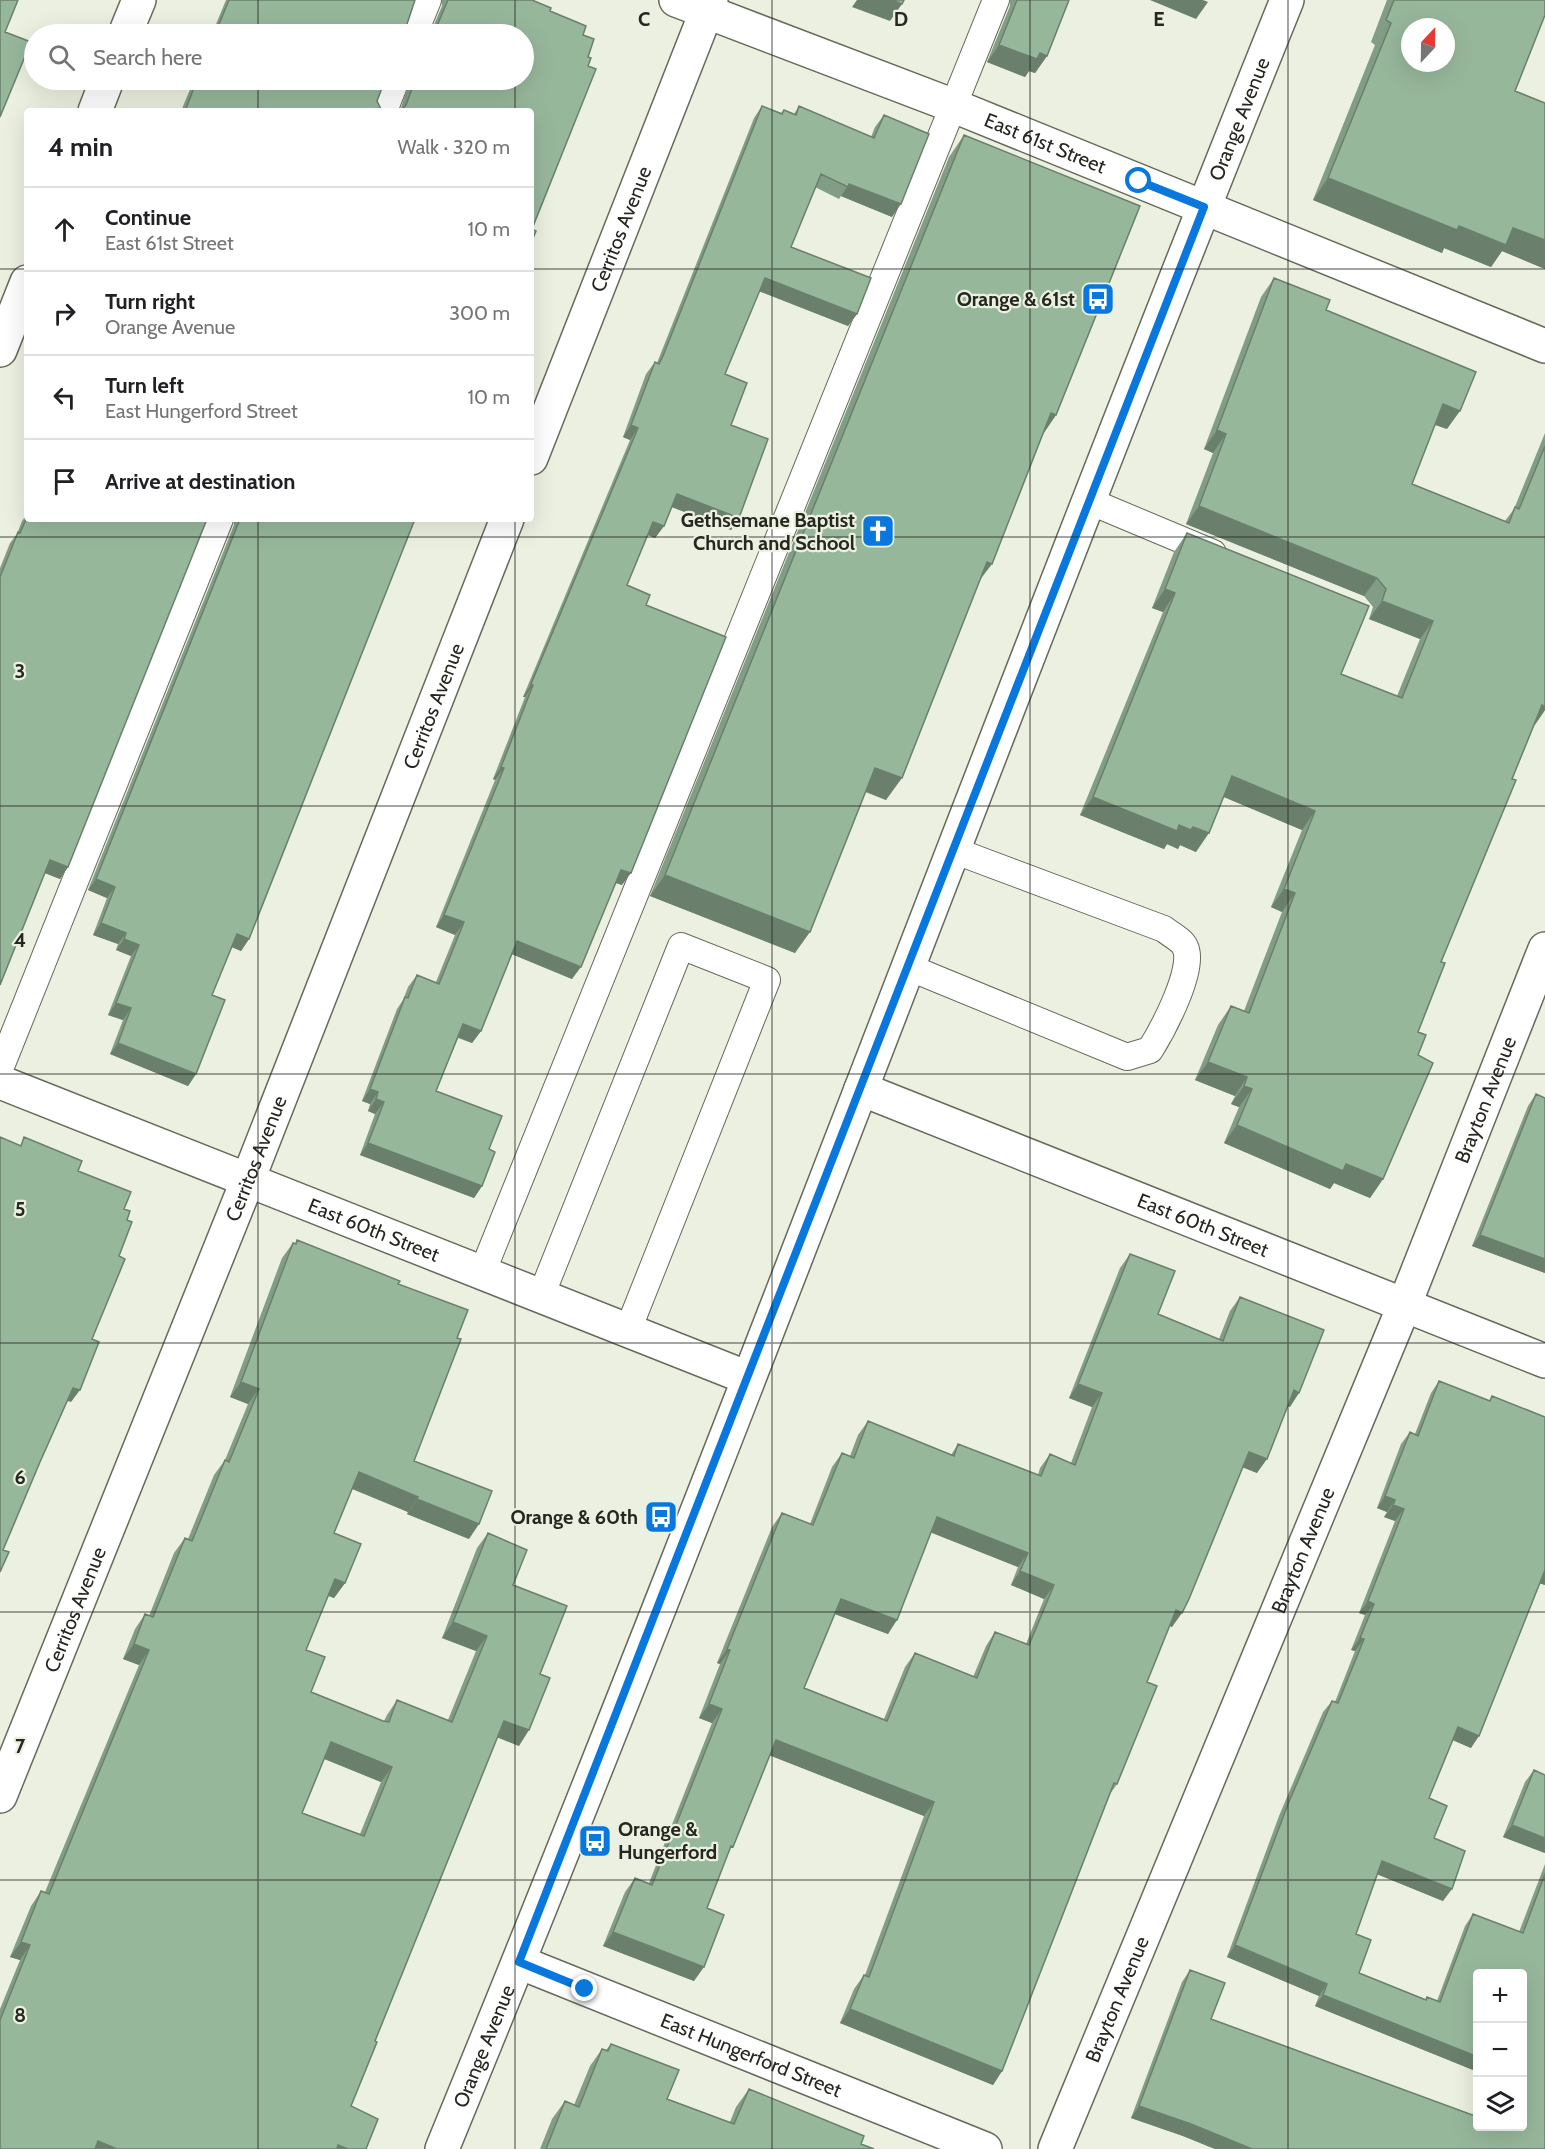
<!DOCTYPE html>
<meta charset="utf-8">
<style>
:root{--surface:#fff;--page:#f6f6f6;--text:#202124;--muted:#757577;--line:#e0e0e0}
body{margin:0;font-family:Cabin,sans-serif;background:var(--page);color:var(--text)}
.controls{position:absolute;right:18px;bottom:18px;display:grid;overflow:hidden;border-radius:6px;box-shadow:0 6px 24px #0002}
.controls button{width:54px;height:54px;display:grid;place-items:center;padding:0;border:0;border-bottom:2px solid var(--line);background:var(--surface);color:var(--text);font:30px sans-serif}
.compass{position:absolute;left:1401px;top:18px;width:54px;height:54px;border-radius:50%;background:var(--surface);box-shadow:0 6px 24px #0002;rotate:22deg}
.stop{position:absolute;width:18px;height:18px;margin:-14px;border:4px solid #0877de;border-radius:50%;background:#fff}
.stop.end{background:#0877de;border-color:#fff;box-shadow:0 2px 6px #0008}
.list{margin:0;padding:0;list-style:none}
h2{display:flex;justify-content:space-between;align-items:center;height:78px;margin:0;padding:0 24px;font-size:26px}
h2 small{font-size:20px;font-weight:400;color:var(--muted)}
.list li{display:grid;grid-template-columns:39px 1fr auto;gap:18px;align-items:center;box-sizing:border-box;height:84px;padding:0 24px;border-top:2px solid var(--line)}
.list b{display:block;font-size:22px;white-space:nowrap}
.list p{margin:0;font-size:20px;white-space:nowrap;color:var(--muted)}
.list em{font-size:20px;font-style:normal;color:var(--muted)}
.icon{flex:none;width:33px;height:33px;fill:none;stroke:currentColor;stroke-width:2;stroke-linecap:round;stroke-linejoin:round}
.map{position:relative;flex:none;width:1545px;height:2149px;overflow:hidden}
.search{position:absolute;background:var(--surface);box-shadow:0 6px 24px #0002;left:24px;top:24px;width:510px;height:66px;display:flex;align-items:center;gap:15px;box-sizing:border-box;padding:0 21px;border-radius:33px;color:var(--muted);font-size:22px}
.panel{position:absolute;background:var(--surface);box-shadow:0 6px 24px #0002;left:24px;top:108px;width:510px;height:414px;border-radius:6px}
.map>svg:first-child{display:block}
</style>
<div class="map">
<svg width="1545" height="2149" viewBox="0 0 1545 2149">
<rect width="100%" height="100%" fill="#ebf0e0"/>
<g fill="none" stroke-linecap="round" stroke-linejoin="round">
<!-- lane casing -->
<g stroke="#656a5c" stroke-width="28">
<path id="lane" d="M414,34L428,0
M384,111L396,80
M1089,501L1213,553
M908,967L1127,1057L1150,1050C1162,1031 1196,968 1185,947C1182,940 1170,934 1164,929L953,850
M0,1069L220,519
M482,1273L996,0
M541,1296L681,946L767,980L628,1330"/>
</g>
<!-- street casing -->
<g stroke="#656a5c" stroke-width="36">
<g id="street">
<path id="s1" d="M676,0L954,106L1545,346"/>
<path d="M125,34L139,0"/>
<path d="M95,111L107,80"/>
<path d="M0,350L27,282"/>
<path id="s2" d="M531,458L711,0"/>
<path id="s3" d="M0,1082L748,1378"/>
<path id="s4" d="M861,1089L1545,1361"/>
<path id="s5" d="M0,1796L247,1182L507,519"/>
<path id="s6" d="M519,1962L985,2149"/>
<path id="s7" d="M1055,2149L1404,1306L1545,949"/>
</g>
</g>
<!-- secondary casing -->
<g stroke="#656a5c" stroke-width="36">
<g id="secondary">
<path id="s8" d="M442,2149C735,1437 999,714 1287,0"/>
</g>
</g>
<!-- lane -->
<use href="#lane" stroke="#fff" stroke-width="26"/>
<!-- street -->
<use href="#street" stroke="#fff" stroke-width="33"/>
<!-- secondary -->
<use href="#secondary" stroke="#fff" stroke-width="33"/>
</g>
<!-- wall -->
<path fill="#829d85" fill-rule="evenodd" d="M226,0H415L407,24L410,31L414,34H212Z
M442,0H532L550,11L583,35L588,57L532,229L531,111H400L410,80H524L430,34L442,6Z
M1010,0H1069L1047,56L1035,73L1029,71L1025,77L987,62L1010,6Z
M1387,0H1545L1515,91L1545,103V269L1502,251L1491,267L1444,248L1442,253L1313,200L1375,45L1371,42Z
M194,80H385L377,101L381,109L385,111H181Z
M762,106L781,113L784,110L794,114L799,106L871,137L875,127L884,115L892,217L841,196L839,199L815,187L791,247L857,314L848,326L759,291L725,374L731,425L739,518L731,530L672,507L664,526L655,538L648,535L627,585L646,605L622,885L616,883L572,979L512,954L481,1031L472,1043L458,1038L436,1091L489,1149L482,1186L474,1198L360,1155L375,1114L368,1111L370,1104L362,1101L397,1009L403,1000L408,987L417,975L436,982L455,935L436,927L495,780L493,779L525,697H523L630,440L623,437L646,374L655,362L657,363L754,118Z
M964,135L1056,415L1043,434L886,800L865,792L795,953L650,896L949,157Z
M1274,278L1326,310L1447,429L1435,425L1412,484L1505,521L1514,509L1545,433V710L1534,726L1512,779L1441,962L1418,1032V1055L1383,1179L1370,1198L1334,1183L1330,1189L1224,1143L1239,1107L1231,1104L1235,1096L1195,1080L1218,1025L1231,1006L1244,1011L1282,912L1271,907L1302,830L1224,797L1196,852L1180,845L1178,849L1167,844L1164,849L1080,815L1163,612L1152,608L1174,552L1187,533L1341,674L1397,696L1420,639L1369,619L1373,607L1364,596L1186,524L1213,453L1204,449L1261,297Z
M27,514L68,867L60,879L45,873L0,985V568L10,543L17,534L22,521Z
M234,519H415L249,939L241,951L232,947L212,995L196,1074L188,1086L110,1054L123,1020L108,1015L131,956L116,950L118,944L93,935L107,898L88,890L234,525Z
M1536,1094L1545,1273L1472,1246L1528,1106Z
M297,1240L398,1284L457,1338L414,1461L469,1539L407,1514L408,1512L352,1489L334,1533L345,1583L334,1598L328,1596L306,1650L311,1692L384,1721L387,1715L397,1700L448,1720L476,1651L442,1638L477,1548L488,1533L513,1585L540,1674L519,1746L497,1737L0,2149V2009L20,1960L10,1957L31,1906L41,1891L45,1892L139,1665L123,1659L135,1629L145,1614L149,1616L174,1553L185,1538L188,1539L214,1475L225,1460L248,1404L230,1397L282,1258L293,1243L295,1244ZM324,1759L381,1782L360,1834L302,1813Z
M1130,1254L1158,1314L1219,1339L1230,1311L1240,1297L1290,1407L1288,1406L1257,1473L1243,1467L1172,1627L1170,1626L1147,1682L1117,1784L1110,1794L1002,2071L993,2085L840,2023L854,1989L864,1975H865L924,1816L770,1755L727,1855L707,1908L694,1981L603,1946L625,1892L635,1878L649,1883L712,1723L699,1718L720,1664L717,1663L772,1527L782,1513L810,1524L832,1467L842,1453L850,1456L858,1435L868,1421L951,1455L958,1444L1038,1475L1040,1468L1050,1454L1071,1463L1092,1407L1069,1398L1120,1268ZM931,1532L1018,1567L1011,1585L1044,1599L1026,1644L995,1632L986,1646L973,1677L915,1653L905,1667L884,1719L804,1688L835,1614L888,1634Z
M1439,1381L1489,1401L1492,1396L1545,1417V1585L1539,1583L1471,1748L1453,1740L1429,1798L1434,1838L1443,1901L1377,1874L1356,1934L1359,1973L1425,2000L1427,1997L1437,2001L1465,1926L1473,1914L1519,1932L1545,1864V2149H1215L1183,2136L1131,2118L1182,1982L1190,1970L1211,2019L1478,2127H1522V1974L1478,2072L1315,2006L1319,1996L1227,1957L1279,1816L1323,1712L1332,1701L1335,1702L1355,1651L1351,1650L1365,1615L1359,1613L1395,1521L1384,1517L1387,1512L1377,1508L1401,1444L1410,1432L1415,1434L1431,1393Z
M1534,1770L1545,1853L1503,1837L1525,1782Z
M611,2044L667,2099L730,2122L736,2107L749,2089L861,2144L874,2149H540L552,2119L565,2101L574,2105L590,2066L602,2049L606,2050Z"/>
<!-- shaded-wall -->
<path fill="#6a806c" d="M857,0H892L902,4L890,21L852,7Z
M1150,0H1203L1208,2L1196,19Z
M999,45L1040,53L1047,56L1035,73L1029,71L1025,77L987,62Z
M1328,178L1459,226L1513,228L1545,240V269L1502,251L1491,267L1444,248L1442,253L1313,200Z
M849,184L901,204L892,217L841,196Z
M765,278L857,314L848,326L756,290Z
M1443,404L1460,411L1447,429L1430,423Z
M1051,413L1056,415L1041,437Z
M631,425L638,428L630,440L623,437Z
M1217,430L1226,434L1213,453L1204,449Z
M677,494L739,518L731,530L669,506Z
M1199,506L1377,578L1364,596L1186,524Z
M653,522L664,526L655,538L645,534Z
M987,562L992,564L976,585Z
M1165,589L1175,593L1163,612L1152,608Z
M1382,601L1433,621L1420,639L1369,619Z
M531,684L533,685L525,697H523Z
M1542,705L1545,707V710L1534,726Z
M501,767L504,768L495,780L493,779Z
M875,768L902,778L886,800L860,789Z
M1232,776L1315,811L1302,830L1219,795Z
M1093,797L1179,825L1193,827L1209,833L1196,852L1180,845L1178,849L1167,844L1164,849L1080,815Z
M50,860L68,867L60,879L42,872Z
M621,870L631,873L622,885L613,882Z
M665,875L810,932L795,953L650,896Z
M96,879L115,887L107,898L88,890Z
M1284,889L1295,893L1282,912L1271,907Z
M444,915L464,922L455,935L436,927Z
M101,923L126,933L118,944L93,935Z
M237,934L249,939L241,951L229,946Z
M124,939L139,945L131,956L116,950Z
M517,941L581,967L572,979L509,953Z
M116,1003L131,1008L123,1020L108,1015Z
M463,1024L481,1031L472,1043L455,1036Z
M118,1043L196,1074L188,1086L110,1054Z
M1208,1062L1247,1077L1235,1096L1195,1080Z
M1244,1086L1252,1089L1239,1107L1231,1104Z
M370,1089L378,1092L370,1104L362,1101Z
M376,1099L384,1102L375,1114L368,1111Z
M1237,1125L1346,1164L1383,1179L1370,1198L1334,1183L1330,1189L1224,1143Z
M368,1143L482,1186L474,1198L360,1155Z
M1480,1235L1545,1259V1273L1472,1246Z
M241,1382L259,1389L248,1404L230,1397Z
M1078,1384L1102,1393L1092,1407L1069,1398Z
M73,1388L80,1390L71,1402L65,1400Z
M1294,1390L1299,1393L1290,1407L1284,1404Z
M1249,1452L1267,1459L1257,1473L1239,1466Z
M359,1472L418,1497L408,1512L348,1487Z
M1385,1496L1395,1500L1387,1512L1377,1508Z
M417,1499L479,1524L469,1539L407,1514Z
M1393,1505L1404,1509L1395,1521L1384,1517Z
M937,1517L1028,1553L1018,1567L927,1531Z
M1545,1570V1585L1536,1582Z
M1020,1571L1054,1585L1044,1599L1011,1585Z
M335,1579L345,1583L334,1598L324,1594Z
M841,1599L897,1620L888,1634L832,1613Z
M1368,1601L1374,1604L1365,1615L1359,1613Z
M1176,1610L1182,1613L1172,1627L1166,1624Z
M453,1622L487,1636L476,1651L442,1638Z
M1360,1638L1364,1639L1355,1651L1351,1650Z
M134,1644L149,1650L139,1665L123,1659Z
M727,1649L730,1650L720,1664L717,1663Z
M709,1704L722,1709L712,1723L699,1718Z
M504,1721L529,1730L519,1746L494,1736Z
M1458,1727L1479,1736L1471,1748L1450,1739Z
M776,1740L934,1802L924,1816L766,1754Z
M331,1742L392,1767L381,1782L320,1757Z
M1512,1825L1545,1838V1853L1503,1837Z
M1382,1861L1452,1889L1443,1901L1374,1873Z
M613,1932L704,1967L694,1981L603,1946Z
M21,1942L30,1945L20,1960L10,1957Z
M1235,1945L1327,1984L1319,1996L1227,1957Z
M1323,1995L1478,2057V2072L1315,2006Z
M850,2009L1002,2071L993,2085L840,2023Z
M1139,2106L1191,2124L1252,2149H1215L1183,2136L1131,2118Z
M98,2141L117,2149H92Z
M338,2145L348,2149H336Z"/>
<!-- building -->
<path fill="#97b79b" stroke="#6a806c" stroke-width="1.5" fill-rule="evenodd" d="M0,0H18L5,32L31,42L0,117Z
M229,0H415L407,24L410,31L414,34H215Z
M448,0H532L551,8L550,11L586,26L583,35L594,39L588,57L591,58L588,66L596,69L532,229L536,231L531,243V111H401L406,105L415,80H524V34H431L436,28Z
M892,0H904L902,4Z
M1017,0H1069L1047,56L1040,53L1037,59L999,45Z
M1394,0H1545V15L1515,91L1545,103V240L1513,228L1506,245L1459,226L1457,230L1328,178L1391,23L1386,20ZM1410,27H1446V63H1410Z
M197,80H385L377,101L381,109L385,111H185Z
M762,106L782,114L784,110L796,115L799,106L874,138L884,115L929,134L901,204L849,184L848,187L821,174L791,247L871,278L857,314L765,278L725,374L747,383L731,425L768,439L739,518L677,494L664,526L653,522L627,585L650,595L646,605L726,637L631,873L621,870L581,967L517,941L481,1031L463,1024L436,1091L502,1116L489,1149L495,1152L482,1186L368,1143L384,1102L376,1099L378,1092L370,1089L405,997L408,998L417,975L439,984L464,922L444,915L504,768L501,767L533,685L531,684L638,428L631,425L655,362L659,364L663,356Z
M964,135L1140,206L1056,415L1051,413L992,564L987,562L902,778L875,768L810,932L665,875Z
M1274,278L1330,300L1326,310L1476,372L1460,411L1443,404L1412,484L1509,523L1515,507L1519,509L1522,502L1545,446V707L1542,705L1512,779L1516,780L1441,962L1445,963L1418,1032L1426,1035L1418,1055L1433,1063L1383,1179L1346,1164L1343,1171L1237,1125L1252,1089L1244,1086L1247,1077L1208,1062L1231,1006L1249,1013L1295,893L1284,889L1315,811L1232,776L1209,833L1193,827L1191,830L1179,825L1177,831L1093,797L1175,593L1165,589L1187,533L1369,606L1341,674L1402,698L1433,621L1382,601L1386,589L1377,578L1199,506L1226,434L1217,430Z
M27,517V519H207L68,867L50,860L0,985V577L18,532L20,533Z
M240,519H415L249,939L237,934L212,995L225,1000L196,1074L118,1043L131,1008L116,1003L139,945L124,939L126,933L101,923L115,887L96,879Z
M1536,1094L1545,1098V1259L1480,1235Z
M0,1137L21,1146L24,1137L82,1161L78,1171L131,1192L124,1209L130,1211L127,1220L132,1222L119,1256L125,1259L92,1339L99,1342L80,1390L73,1388L40,1462L3,1550L9,1552L0,1572Z
M297,1240L400,1281L398,1284L468,1310L457,1338L461,1339L414,1461L492,1491L479,1524L417,1499L418,1497L359,1472L334,1533L361,1544L345,1583L335,1579L306,1650L325,1657L311,1692L383,1721L389,1722L397,1700L452,1722L487,1636L453,1622L488,1533L527,1550L513,1585L567,1606L540,1674L550,1678L529,1730L504,1721L375,2041L377,2042L351,2106L378,2119L366,2149H348L338,2145L337,2149H117L98,2141L95,2149H0V2020L30,1945L21,1942L41,1891L49,1894L149,1650L134,1644L145,1614L153,1617L185,1538L192,1541L225,1460L229,1462L259,1389L241,1382L293,1243L296,1244ZM331,1742L392,1767L364,1836L302,1813Z
M1130,1254L1175,1271L1158,1314L1223,1341L1240,1297L1324,1330L1299,1393L1294,1390L1267,1459L1249,1452L1189,1599L1182,1613L1176,1610L1147,1682L1157,1686L1117,1784L1114,1783L1002,2071L850,2009L864,1975L869,1977L934,1802L776,1740L733,1847L731,1846L707,1908L724,1915L704,1967L613,1932L635,1878L652,1885L722,1709L709,1704L730,1650L727,1649L782,1513L813,1525L842,1453L854,1458L868,1421L954,1456L958,1444L1041,1476L1050,1454L1075,1465L1102,1393L1078,1384ZM937,1517L1028,1553L1020,1571L1054,1585L1029,1645L995,1632L977,1678L915,1653L887,1721L804,1688L841,1599L897,1620Z
M1439,1381L1490,1401L1492,1396L1545,1417V1570L1479,1736L1458,1727L1429,1798L1447,1806L1434,1838L1465,1851L1452,1889L1382,1861L1356,1934L1371,1940L1359,1973L1426,2000L1427,1997L1440,2002L1473,1914L1523,1933L1545,1874V2149H1252L1191,2124L1139,2106L1190,1970L1225,1983L1211,2019L1478,2117V2127H1522V1974H1478V2057L1323,1995L1327,1984L1235,1945L1288,1804L1332,1701L1338,1703L1364,1639L1360,1638L1374,1604L1368,1601L1404,1509L1393,1505L1395,1500L1385,1496L1410,1432L1418,1436Z
M1534,1770L1545,1775V1838L1512,1825Z
M611,2044L679,2070L667,2099L734,2124L749,2089L864,2136L861,2144L874,2149H546L565,2101L579,2107L602,2049L608,2051Z"/>
<g fill="none" stroke-linecap="round" stroke-linejoin="round">
<!-- route -->
<path stroke="#0877de" stroke-width="8" d="M585,1989L519,1962L1204,207L1139,181"/>
</g>
<!-- grid -->
<path fill="none" stroke="#252721" stroke-width="1.5" stroke-opacity="0.55" d="M258,0V34M515,0V34M772,0V2149M1030,0V2149M1288,0V2149M258,80V111M515,80V111M0,269H27M531,269H1545M258,519V2149M515,519V2149M0,537H1545M0,806H1545M0,1074H1545M0,1343H1545M0,1612H1545M0,1880H1545"/>
<!-- icons -->
<defs>
<g id="bus-square" transform="scale(1.725)"><rect x="-9" y="-9" width="18" height="18" rx="4" fill="#0877de" stroke="#ebf0e0"/><path d="M-5-6H5V4H4V6H2V4H-2V6H-4V4H-5ZM-3.5-4V0h7V-4ZM-3.5 1.2v1.5H-2V1.2ZM2 1.2v1.5H3.5V1.2Z" fill="#fff"/></g>
<g id="church-square" transform="scale(1.725)"><rect x="-9" y="-9" width="18" height="18" rx="4" fill="#0877de" stroke="#ebf0e0"/><path d="M-1.2-6h2.4v3.5h3.3v2.4h-3.3V6h-2.4V-.1h-3.3v-2.4h3.3Z" fill="#fff"/></g>
</defs>
<g fill-rule="evenodd">
<use href="#bus-square" x="1098" y="299"/>
<use href="#church-square" x="878" y="531"/>
<use href="#bus-square" x="661" y="1517"/>
<use href="#bus-square" x="595" y="1841"/>
</g>
<g text-anchor="middle" stroke-width="4.5" stroke-linejoin="round" paint-order="stroke">
<!-- street labels -->
<g font-size="20" fill="#252721" stroke="#ebf0e0">
<text dy="7" stroke="none"><textPath href="#s8" startOffset="2181">Orange Avenue</textPath></text>
<text dy="7" stroke="none"><textPath href="#s1" startOffset="396">East 61st Street</textPath></text>
<text dy="7" stroke="none"><textPath href="#s2" startOffset="246">Cerritos Avenue</textPath></text>
<text dy="7" stroke="none"><textPath href="#s5" startOffset="1173">Cerritos Avenue</textPath></text>
<text dy="7" stroke="none"><textPath href="#s7" startOffset="1134">Brayton Avenue</textPath></text>
<text dy="7" stroke="none"><textPath href="#s5" startOffset="687">Cerritos Avenue</textPath></text>
<text dy="7" stroke="none"><textPath href="#s4" startOffset="368">East 60th Street</textPath></text>
<text dy="7" stroke="none"><textPath href="#s3" startOffset="402">East 60th Street</textPath></text>
<text dy="7" stroke="none"><textPath href="#s7" startOffset="648">Brayton Avenue</textPath></text>
<text dy="7" stroke="none"><textPath href="#s5" startOffset="201">Cerritos Avenue</textPath></text>
<text dy="7" stroke="none"><textPath href="#s7" startOffset="162">Brayton Avenue</textPath></text>
<text dy="7" stroke="none"><textPath href="#s8" startOffset="111">Orange Avenue</textPath></text>
<text dy="7" stroke="none"><textPath href="#s6" startOffset="250">East Hungerford Street</textPath></text>
</g>
<!-- poi labels -->
<g font-size="20" font-weight="bold" fill="#252721" stroke="#ebf0e0" text-anchor="end">
<text x="1075" y="306">Orange &amp; 61st</text>
<text x="855" y="527">Gethsemane Baptist<tspan x="855" dy="23">Church and School</tspan></text>
<text x="638" y="1524">Orange &amp; 60th</text>
<text x="618" y="1836" text-anchor="start">Orange &amp;<tspan x="618" dy="23">Hungerford</tspan></text>
</g>
</g>
<g font-size="20" text-anchor="middle" font-weight="bold" fill="#252721" stroke="#ebf0e0" stroke-width="4.5" stroke-linejoin="round" paint-order="stroke">
<text x="644" y="26">C</text>
<text x="901" y="26">D</text>
<text x="1159" y="26">E</text>
<text x="20" y="678">3</text>
<text x="20" y="947">4</text>
<text x="20" y="1216">5</text>
<text x="20" y="1484">6</text>
<text x="20" y="1753">7</text>
<text x="20" y="2022">8</text>
</g>
</svg>
<div class="controls">
<button>+</button>
<button>−</button>
<button><svg class="icon" aria-label="layers" viewBox="0 0 24 24"><path d="M12 4l9 5-9 5-9-5zM3 14l9 5 9-5"/></svg></button>
</div>
<svg class="compass" viewBox="-18 -18 36 36"><path d="M0-13l5 13h-10z" fill="#e53935"/><path d="M0 13l5-13h-10z" fill="#757577"/></svg>
<div class="stop" style="left:1139px;top:181px"></div>
<div class="stop end" style="left:585px;top:1989px"></div>
<div class="search"><svg class="icon" aria-label="search" viewBox="0 0 24 24"><circle cx="10" cy="10" r="6"/><path d="M15 15l6 6"/></svg>Search here</div>
<section class="panel">
<h2>4 min<small>Walk · 320 m</small></h2>
<ul class="list">
<li><svg class="icon" aria-label="ahead" viewBox="0 0 24 24"><path d="M12 20V5M6 11l6-6 6 6"/></svg><div><b>Continue</b><p>East 61st Street</p></div><em>10 m</em></li>
<li><svg class="icon" aria-label="right" viewBox="0 0 24 24"><path d="M7 20v-9h11M14 6l5 5-5 5"/></svg><div><b>Turn right</b><p>Orange Avenue</p></div><em>300 m</em></li>
<li><svg class="icon" aria-label="left" viewBox="0 0 24 24"><path d="M17 20v-9H6M10 6l-5 5 5 5"/></svg><div><b>Turn left</b><p>East Hungerford Street</p></div><em>10 m</em></li>
<li><svg class="icon" aria-label="arrive" viewBox="0 0 24 24"><path d="M6 21V4h12l-3 4 3 4H6"/></svg><div><b>Arrive at destination</b></div></li>
</ul>
</section>
</div>
